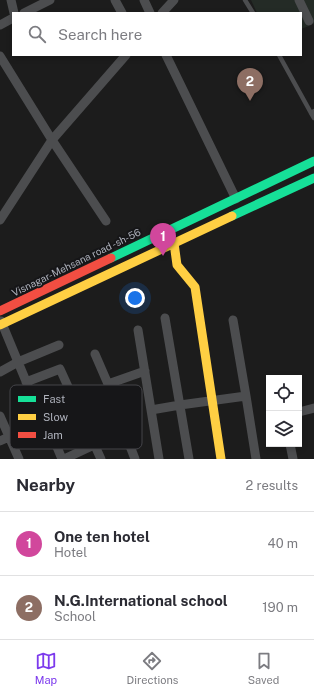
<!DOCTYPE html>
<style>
:root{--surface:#fff;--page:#f2f2f3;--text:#2b2b33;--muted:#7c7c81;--line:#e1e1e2;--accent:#7c3aed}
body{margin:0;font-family:"Public Sans",sans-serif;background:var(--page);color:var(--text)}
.controls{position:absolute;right:12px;bottom:12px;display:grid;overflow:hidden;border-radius:0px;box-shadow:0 2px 6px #0003}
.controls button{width:36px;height:36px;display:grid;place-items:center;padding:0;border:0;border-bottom:1px solid var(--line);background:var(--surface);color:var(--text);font:20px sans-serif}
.you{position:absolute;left:135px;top:298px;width:14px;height:14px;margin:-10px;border:3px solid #fff;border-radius:50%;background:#1a73e8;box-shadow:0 0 0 6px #1a73e833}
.badge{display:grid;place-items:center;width:26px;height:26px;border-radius:50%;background:var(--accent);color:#fff;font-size:13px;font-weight:700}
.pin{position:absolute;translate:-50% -33px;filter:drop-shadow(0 1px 2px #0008)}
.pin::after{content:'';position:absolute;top:21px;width:14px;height:12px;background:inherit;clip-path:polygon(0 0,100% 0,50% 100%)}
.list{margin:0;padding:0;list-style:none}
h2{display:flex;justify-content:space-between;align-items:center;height:52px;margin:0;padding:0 16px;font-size:17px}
h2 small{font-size:13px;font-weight:400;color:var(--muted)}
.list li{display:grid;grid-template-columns:26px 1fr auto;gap:12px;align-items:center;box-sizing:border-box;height:64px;padding:0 16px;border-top:1px solid var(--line)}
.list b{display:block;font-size:15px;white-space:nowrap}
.list p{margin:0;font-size:13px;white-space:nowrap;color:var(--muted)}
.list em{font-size:13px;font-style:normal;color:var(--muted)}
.icon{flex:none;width:22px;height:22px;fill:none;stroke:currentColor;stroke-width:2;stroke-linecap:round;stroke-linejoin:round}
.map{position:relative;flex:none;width:314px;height:459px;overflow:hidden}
.search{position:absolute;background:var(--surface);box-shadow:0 2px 6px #0003;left:12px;right:12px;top:12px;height:44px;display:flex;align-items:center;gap:10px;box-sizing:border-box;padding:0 14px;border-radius:0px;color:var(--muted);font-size:15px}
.sheet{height:180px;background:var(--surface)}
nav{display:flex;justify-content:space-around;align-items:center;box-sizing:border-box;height:56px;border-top:1px solid var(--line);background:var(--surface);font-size:11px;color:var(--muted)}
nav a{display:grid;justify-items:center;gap:2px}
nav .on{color:var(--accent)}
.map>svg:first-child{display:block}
</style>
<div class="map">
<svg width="314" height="459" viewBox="0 0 314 459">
<rect width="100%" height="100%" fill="#1c1c1c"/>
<!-- green -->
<path fill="#242b26" d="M251,0H295L309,26L301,29V13H257Z
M303,0H314V25Z"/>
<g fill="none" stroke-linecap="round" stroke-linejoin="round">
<!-- lane -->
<path stroke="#4c4d4f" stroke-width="4.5" d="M245,0L253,13
M279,55L311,113
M314,111L311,113L314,118"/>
<!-- street -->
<path stroke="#4c4d4f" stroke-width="9" d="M11,0L14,13
M115,0L122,13
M144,0L150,13
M299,0L309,21
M24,13L50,0
M162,13L174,0
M0,25L13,18
M166,55L236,199
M0,56L52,140L0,220
M106,221L52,140L126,55
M165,318L189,459
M233,320L246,396
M1,321L18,362L59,345
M138,330L159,459
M95,354L108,384L145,371
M0,372L18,362L43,422
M26,382L60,369L101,459
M116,410L135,459
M151,410L180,405L246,396L256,459
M299,412L314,408
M0,416L19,459
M0,441L43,422L57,447L62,459
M290,444L293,459
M64,459L124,431"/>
<!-- fast -->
<path stroke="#16e098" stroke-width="9" d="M232,216L314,178
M111,258L314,161"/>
<!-- slow -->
<path stroke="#ffcf43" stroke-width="9" d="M174,243L177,265L195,287L221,459
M0,325L232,216"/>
<!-- jam -->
<path stroke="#f24e42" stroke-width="9" d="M0,311L111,258"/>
</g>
<g text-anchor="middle" stroke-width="4" stroke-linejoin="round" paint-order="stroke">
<!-- street labels -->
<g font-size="10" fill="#aeb1bb" stroke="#161618">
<text transform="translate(76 262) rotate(-26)" y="4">Visnagar-Mehsana road -sh-56</text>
</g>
</g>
<!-- legend -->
<rect x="10" y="385" width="132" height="64" rx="6" fill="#161618" stroke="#444449" stroke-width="1"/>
<rect x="18" y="396" width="18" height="6" fill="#16e098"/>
<rect x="18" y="414" width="18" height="6" fill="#ffcf43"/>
<rect x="18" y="432" width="18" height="6" fill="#f24e42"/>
<g font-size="11" fill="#aeb1bb">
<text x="43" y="403">Fast</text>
<text x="43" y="421">Slow</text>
<text x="43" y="439">Jam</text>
</g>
</svg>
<div class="controls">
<button><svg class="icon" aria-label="locate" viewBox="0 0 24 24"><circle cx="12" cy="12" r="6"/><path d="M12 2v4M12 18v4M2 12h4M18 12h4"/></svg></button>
<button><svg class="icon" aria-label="layers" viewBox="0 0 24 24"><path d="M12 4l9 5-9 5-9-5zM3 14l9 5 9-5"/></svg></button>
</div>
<div class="you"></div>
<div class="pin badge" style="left:163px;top:256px;background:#d1479c">1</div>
<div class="pin badge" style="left:250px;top:101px;background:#8d6e63">2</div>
<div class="search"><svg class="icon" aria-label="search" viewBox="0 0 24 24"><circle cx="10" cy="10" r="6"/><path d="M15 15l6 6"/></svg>Search here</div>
</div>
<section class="sheet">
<h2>Nearby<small>2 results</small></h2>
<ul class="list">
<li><span class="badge" style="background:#d1479c">1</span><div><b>One ten hotel</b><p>Hotel</p></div><em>40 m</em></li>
<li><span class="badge" style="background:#8d6e63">2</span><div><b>N.G.International school</b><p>School</p></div><em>190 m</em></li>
</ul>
</section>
<nav>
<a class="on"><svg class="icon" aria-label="map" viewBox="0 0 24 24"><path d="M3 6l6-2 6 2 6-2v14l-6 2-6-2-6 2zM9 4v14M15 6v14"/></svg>Map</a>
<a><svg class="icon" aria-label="directions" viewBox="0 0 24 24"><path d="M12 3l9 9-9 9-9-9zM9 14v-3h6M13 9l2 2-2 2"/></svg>Directions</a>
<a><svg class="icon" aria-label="saved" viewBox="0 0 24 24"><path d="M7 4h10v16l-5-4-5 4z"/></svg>Saved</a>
</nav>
